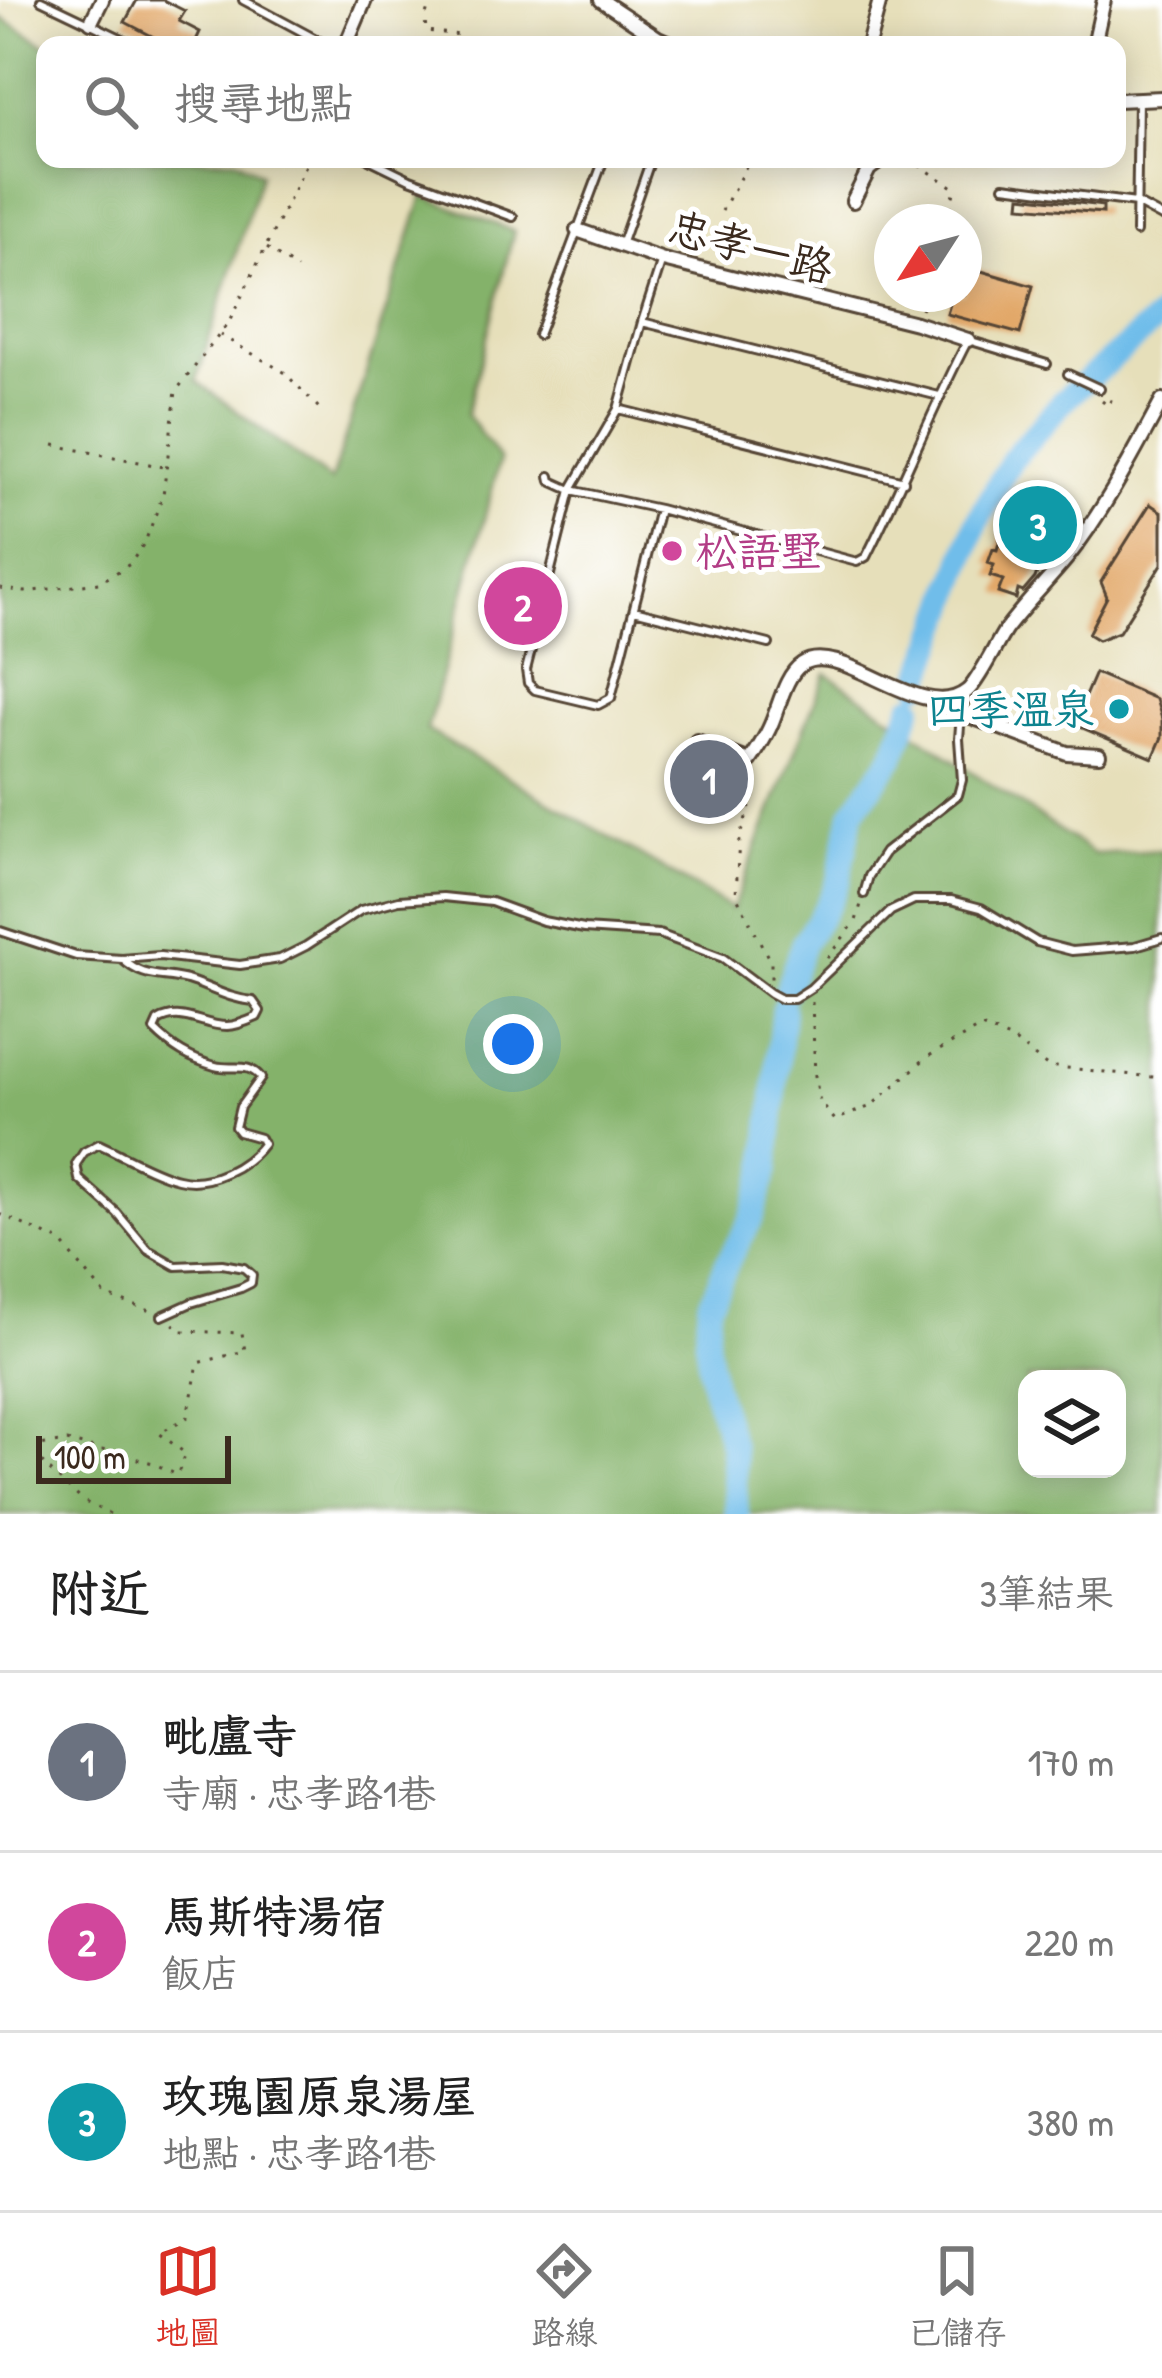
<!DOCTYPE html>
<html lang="zh-TW">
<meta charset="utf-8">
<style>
:root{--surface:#fff;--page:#f6f6f6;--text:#222;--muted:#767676;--line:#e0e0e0;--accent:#d93025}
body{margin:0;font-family:"Patrick Hand","LXGW WenKai TC",sans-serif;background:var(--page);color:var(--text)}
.controls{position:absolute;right:36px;bottom:36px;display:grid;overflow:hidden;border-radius:24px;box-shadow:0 6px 30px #0003}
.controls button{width:108px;height:108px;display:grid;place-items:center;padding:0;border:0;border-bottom:3px solid var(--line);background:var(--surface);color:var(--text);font:60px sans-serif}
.compass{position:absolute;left:874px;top:204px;width:108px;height:108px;border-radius:50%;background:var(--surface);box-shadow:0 6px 30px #0003;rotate:234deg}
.scale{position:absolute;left:36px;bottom:30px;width:195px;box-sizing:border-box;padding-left:12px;border:6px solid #3b2a1e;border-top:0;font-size:33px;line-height:42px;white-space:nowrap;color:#3b2a1e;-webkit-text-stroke:9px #fff;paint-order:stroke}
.you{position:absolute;left:513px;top:1044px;width:42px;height:42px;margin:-30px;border:9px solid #fff;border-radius:50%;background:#1a73e8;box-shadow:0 0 0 18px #1a73e833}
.badge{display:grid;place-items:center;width:78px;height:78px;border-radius:50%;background:var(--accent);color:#fff;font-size:39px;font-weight:700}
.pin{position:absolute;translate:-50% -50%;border:6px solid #fff;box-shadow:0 3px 12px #0006}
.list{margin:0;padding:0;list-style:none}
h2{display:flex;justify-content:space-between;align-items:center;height:156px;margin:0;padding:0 48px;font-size:51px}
h2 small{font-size:39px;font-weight:400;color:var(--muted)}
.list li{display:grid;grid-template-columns:78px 1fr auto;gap:36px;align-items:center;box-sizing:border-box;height:180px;padding:0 48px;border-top:3px solid var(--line)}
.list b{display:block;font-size:45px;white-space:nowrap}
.list p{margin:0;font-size:39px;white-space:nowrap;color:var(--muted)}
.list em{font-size:39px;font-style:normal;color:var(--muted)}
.icon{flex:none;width:66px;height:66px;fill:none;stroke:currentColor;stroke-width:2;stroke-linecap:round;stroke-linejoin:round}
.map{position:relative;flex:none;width:1162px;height:1514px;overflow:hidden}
.search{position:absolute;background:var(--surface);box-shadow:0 6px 30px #0003;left:36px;right:36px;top:36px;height:132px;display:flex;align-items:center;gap:30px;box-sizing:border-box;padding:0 42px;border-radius:24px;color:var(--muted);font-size:45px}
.sheet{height:696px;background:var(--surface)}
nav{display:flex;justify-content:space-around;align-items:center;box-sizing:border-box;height:168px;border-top:3px solid var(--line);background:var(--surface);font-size:33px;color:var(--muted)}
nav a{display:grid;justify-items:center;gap:6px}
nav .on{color:var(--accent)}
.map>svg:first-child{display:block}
</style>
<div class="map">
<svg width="1162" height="1514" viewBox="0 0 1162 1514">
<rect width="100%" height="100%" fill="#fff"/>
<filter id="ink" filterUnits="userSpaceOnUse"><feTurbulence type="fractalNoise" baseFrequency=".00833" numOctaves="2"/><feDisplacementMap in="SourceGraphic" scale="24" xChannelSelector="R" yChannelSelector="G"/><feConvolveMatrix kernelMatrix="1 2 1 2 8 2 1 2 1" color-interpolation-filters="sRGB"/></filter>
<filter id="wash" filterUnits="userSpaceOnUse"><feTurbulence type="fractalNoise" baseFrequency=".004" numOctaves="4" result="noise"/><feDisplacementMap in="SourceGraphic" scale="48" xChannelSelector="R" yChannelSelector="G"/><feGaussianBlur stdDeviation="2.7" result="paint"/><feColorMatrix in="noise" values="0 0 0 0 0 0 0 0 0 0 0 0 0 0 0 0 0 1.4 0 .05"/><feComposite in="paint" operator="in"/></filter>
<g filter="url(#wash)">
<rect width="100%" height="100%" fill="#e6dfba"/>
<!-- forest -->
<path fill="#84b26b" stroke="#606e44" stroke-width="3" fill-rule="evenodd" d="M0,17L46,45L45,159H236L261,174L196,381L331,481L423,196L514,231L467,415L500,460L427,730L732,909L826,673L1094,854L1162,850V1514H0ZM1027,1379H1117V1469H1027Z"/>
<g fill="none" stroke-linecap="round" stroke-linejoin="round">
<!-- river -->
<path stroke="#70bdea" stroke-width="24" d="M920,684L977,522L1012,459L1064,400L1162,315
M786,992L803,943L828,904L839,880L852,813L893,757L912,706
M737,1514L732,1446L713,1385L706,1340L709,1306L728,1261L752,1218L767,1170L783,1009"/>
</g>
<g id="blocks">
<!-- building -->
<path fill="#e2a869" d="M137,0H163L185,11L179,21L200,32L194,45H169L125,22Z
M1021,196L1103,206V213L1020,206Z
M964,266L1033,286L1020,334L947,314L953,294H964Z
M1053,501L1077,508L1068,538L1060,537L1054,556L1044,553L1035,578L1023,592L1018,590L1016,599L998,593L1003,580L990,576L994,565L988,563L993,549L997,550L1011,502L1049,513Z
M1150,504L1162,512V564L1119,632L1098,640L1088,634L1107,597L1101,582Z
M1095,673L1156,699L1162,719V737L1153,758L1073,724Z"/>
</g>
</g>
<g filter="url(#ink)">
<use href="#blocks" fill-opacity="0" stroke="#554535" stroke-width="3"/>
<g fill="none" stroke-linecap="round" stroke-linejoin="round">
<!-- service casing -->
<g stroke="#554535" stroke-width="12">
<path id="service" d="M41,0L135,45
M243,0L327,45
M369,159L410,179L513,217
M1004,186L1136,203L1162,217
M1136,232L1138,99
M621,245L651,159
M642,322L939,396
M538,335L604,159
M1068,374L1100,389
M618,409L904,481
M550,476L551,481L571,490L659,509L857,562L866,557C902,486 931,411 968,340L1047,364
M659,509L611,698L598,705L535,690L528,683L526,670L571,490L618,409L642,322L661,263
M634,610L769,644
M864,894L869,876L885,852L958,795L962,780L959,739L961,713L967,694
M0,931L76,956L122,959L160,956L240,965L280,959L306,946L361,910L399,900L443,897L491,902L543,921L584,929L659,934L723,958L770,993L781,999H794L811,988L891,911L914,900H951L981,908L1037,942L1072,951L1135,946L1162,938
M122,959C145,980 160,973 187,980C210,987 229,999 253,1001L260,1011L257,1017C248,1021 237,1026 227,1026C201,1026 183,1007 158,1021L154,1030C172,1048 190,1059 215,1066C234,1071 248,1061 261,1078L240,1107L235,1127L239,1132L260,1138L263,1144C246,1167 208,1187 178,1179C153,1173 123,1155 99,1144L84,1152L76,1164L79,1179L117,1213L148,1250L176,1266L222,1264L244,1268L252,1275L251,1283L241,1288L191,1303L162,1316"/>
</g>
<!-- minor casing -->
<g stroke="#554535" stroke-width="18">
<path id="minor" d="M601,0L658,38L674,45
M91,22L102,0
M346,45L365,0
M868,45L880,0
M1094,45L1104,0
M1117,100L1162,98
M853,201L869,169L883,159
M577,230L663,260L916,323L968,340
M961,713L1067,753L1099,755
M697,741L750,761C757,750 764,740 769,729C779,709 784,676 802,664C840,638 923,727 967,691C978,682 996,644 1006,629C1025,604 1046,583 1066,559C1104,511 1133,455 1162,401"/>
</g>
<!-- path -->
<path stroke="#554535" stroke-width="3" stroke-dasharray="3 9" stroke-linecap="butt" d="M431,0L425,18L426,31L460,35
M909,159L955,188L947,222
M722,211L750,159
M267,248L297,269
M921,309L926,294
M220,335L284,372L319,408
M1102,401L1108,406L1114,394
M54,445L164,467
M0,588L25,592L99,583L130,564L145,542L163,495L176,391L229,322L309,159
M746,774L756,789L739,838L736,895L771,963V984
M827,958L856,921L862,901
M812,1002L815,1076L820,1102L835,1120L871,1106L927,1057L981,1027L1012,1039L1047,1066L1162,1078
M0,1214L60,1241L105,1295L153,1312
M110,1514L83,1501L43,1464L39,1445L67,1441L153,1463L177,1475L186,1454L159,1433L188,1417L198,1363L245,1351L242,1333L182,1331L172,1323"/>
<!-- service -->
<use href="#service" stroke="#fff" stroke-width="6"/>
<!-- minor -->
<use href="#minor" stroke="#fff" stroke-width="12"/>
</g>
</g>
<!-- markers -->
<circle fill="#d1479c" stroke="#fff" stroke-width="4.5" cx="672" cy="551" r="12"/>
<circle fill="#0f9aa8" stroke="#fff" stroke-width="4.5" cx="1119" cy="709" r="12"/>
<g text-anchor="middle" stroke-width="10" stroke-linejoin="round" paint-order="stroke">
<!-- street labels -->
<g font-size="42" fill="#3b2a1e" stroke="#fff">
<text transform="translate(751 247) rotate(15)" y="15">忠孝一路</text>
</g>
<!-- hotel labels -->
<g font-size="42" fill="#b23c85" stroke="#fff" text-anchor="start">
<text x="696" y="566">松語墅</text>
</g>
<!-- culture labels -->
<g font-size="42" fill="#0d838f" stroke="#fff" text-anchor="end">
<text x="1095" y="724">四季溫泉</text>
</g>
</g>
</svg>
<div class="controls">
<button><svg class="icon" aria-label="layers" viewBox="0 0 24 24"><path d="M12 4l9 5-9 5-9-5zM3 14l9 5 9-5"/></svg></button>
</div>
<svg class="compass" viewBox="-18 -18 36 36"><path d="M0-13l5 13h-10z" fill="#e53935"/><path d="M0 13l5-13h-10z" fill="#767676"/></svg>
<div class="scale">100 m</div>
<div class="you"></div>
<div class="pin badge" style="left:709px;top:779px;background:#6b7280">1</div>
<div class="pin badge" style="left:523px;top:606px;background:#d1479c">2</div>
<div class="pin badge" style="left:1038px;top:525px;background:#0f9aa8">3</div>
<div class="search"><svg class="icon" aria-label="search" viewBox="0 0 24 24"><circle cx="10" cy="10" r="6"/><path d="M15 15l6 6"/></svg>搜尋地點</div>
</div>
<section class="sheet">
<h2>附近<small>3筆結果</small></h2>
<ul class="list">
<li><span class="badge" style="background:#6b7280">1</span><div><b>毗盧寺</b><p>寺廟 · 忠孝路1巷</p></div><em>170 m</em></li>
<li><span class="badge" style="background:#d1479c">2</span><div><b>馬斯特湯宿</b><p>飯店</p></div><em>220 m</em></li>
<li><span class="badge" style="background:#0f9aa8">3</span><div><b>玫瑰園原泉湯屋</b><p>地點 · 忠孝路1巷</p></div><em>380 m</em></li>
</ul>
</section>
<nav>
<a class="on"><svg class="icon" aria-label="map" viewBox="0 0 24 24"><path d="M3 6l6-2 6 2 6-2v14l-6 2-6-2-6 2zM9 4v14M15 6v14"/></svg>地圖</a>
<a><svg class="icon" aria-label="directions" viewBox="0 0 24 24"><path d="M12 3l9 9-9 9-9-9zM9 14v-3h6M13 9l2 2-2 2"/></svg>路線</a>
<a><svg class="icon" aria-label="saved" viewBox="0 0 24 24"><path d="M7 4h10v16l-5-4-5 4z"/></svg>已儲存</a>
</nav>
